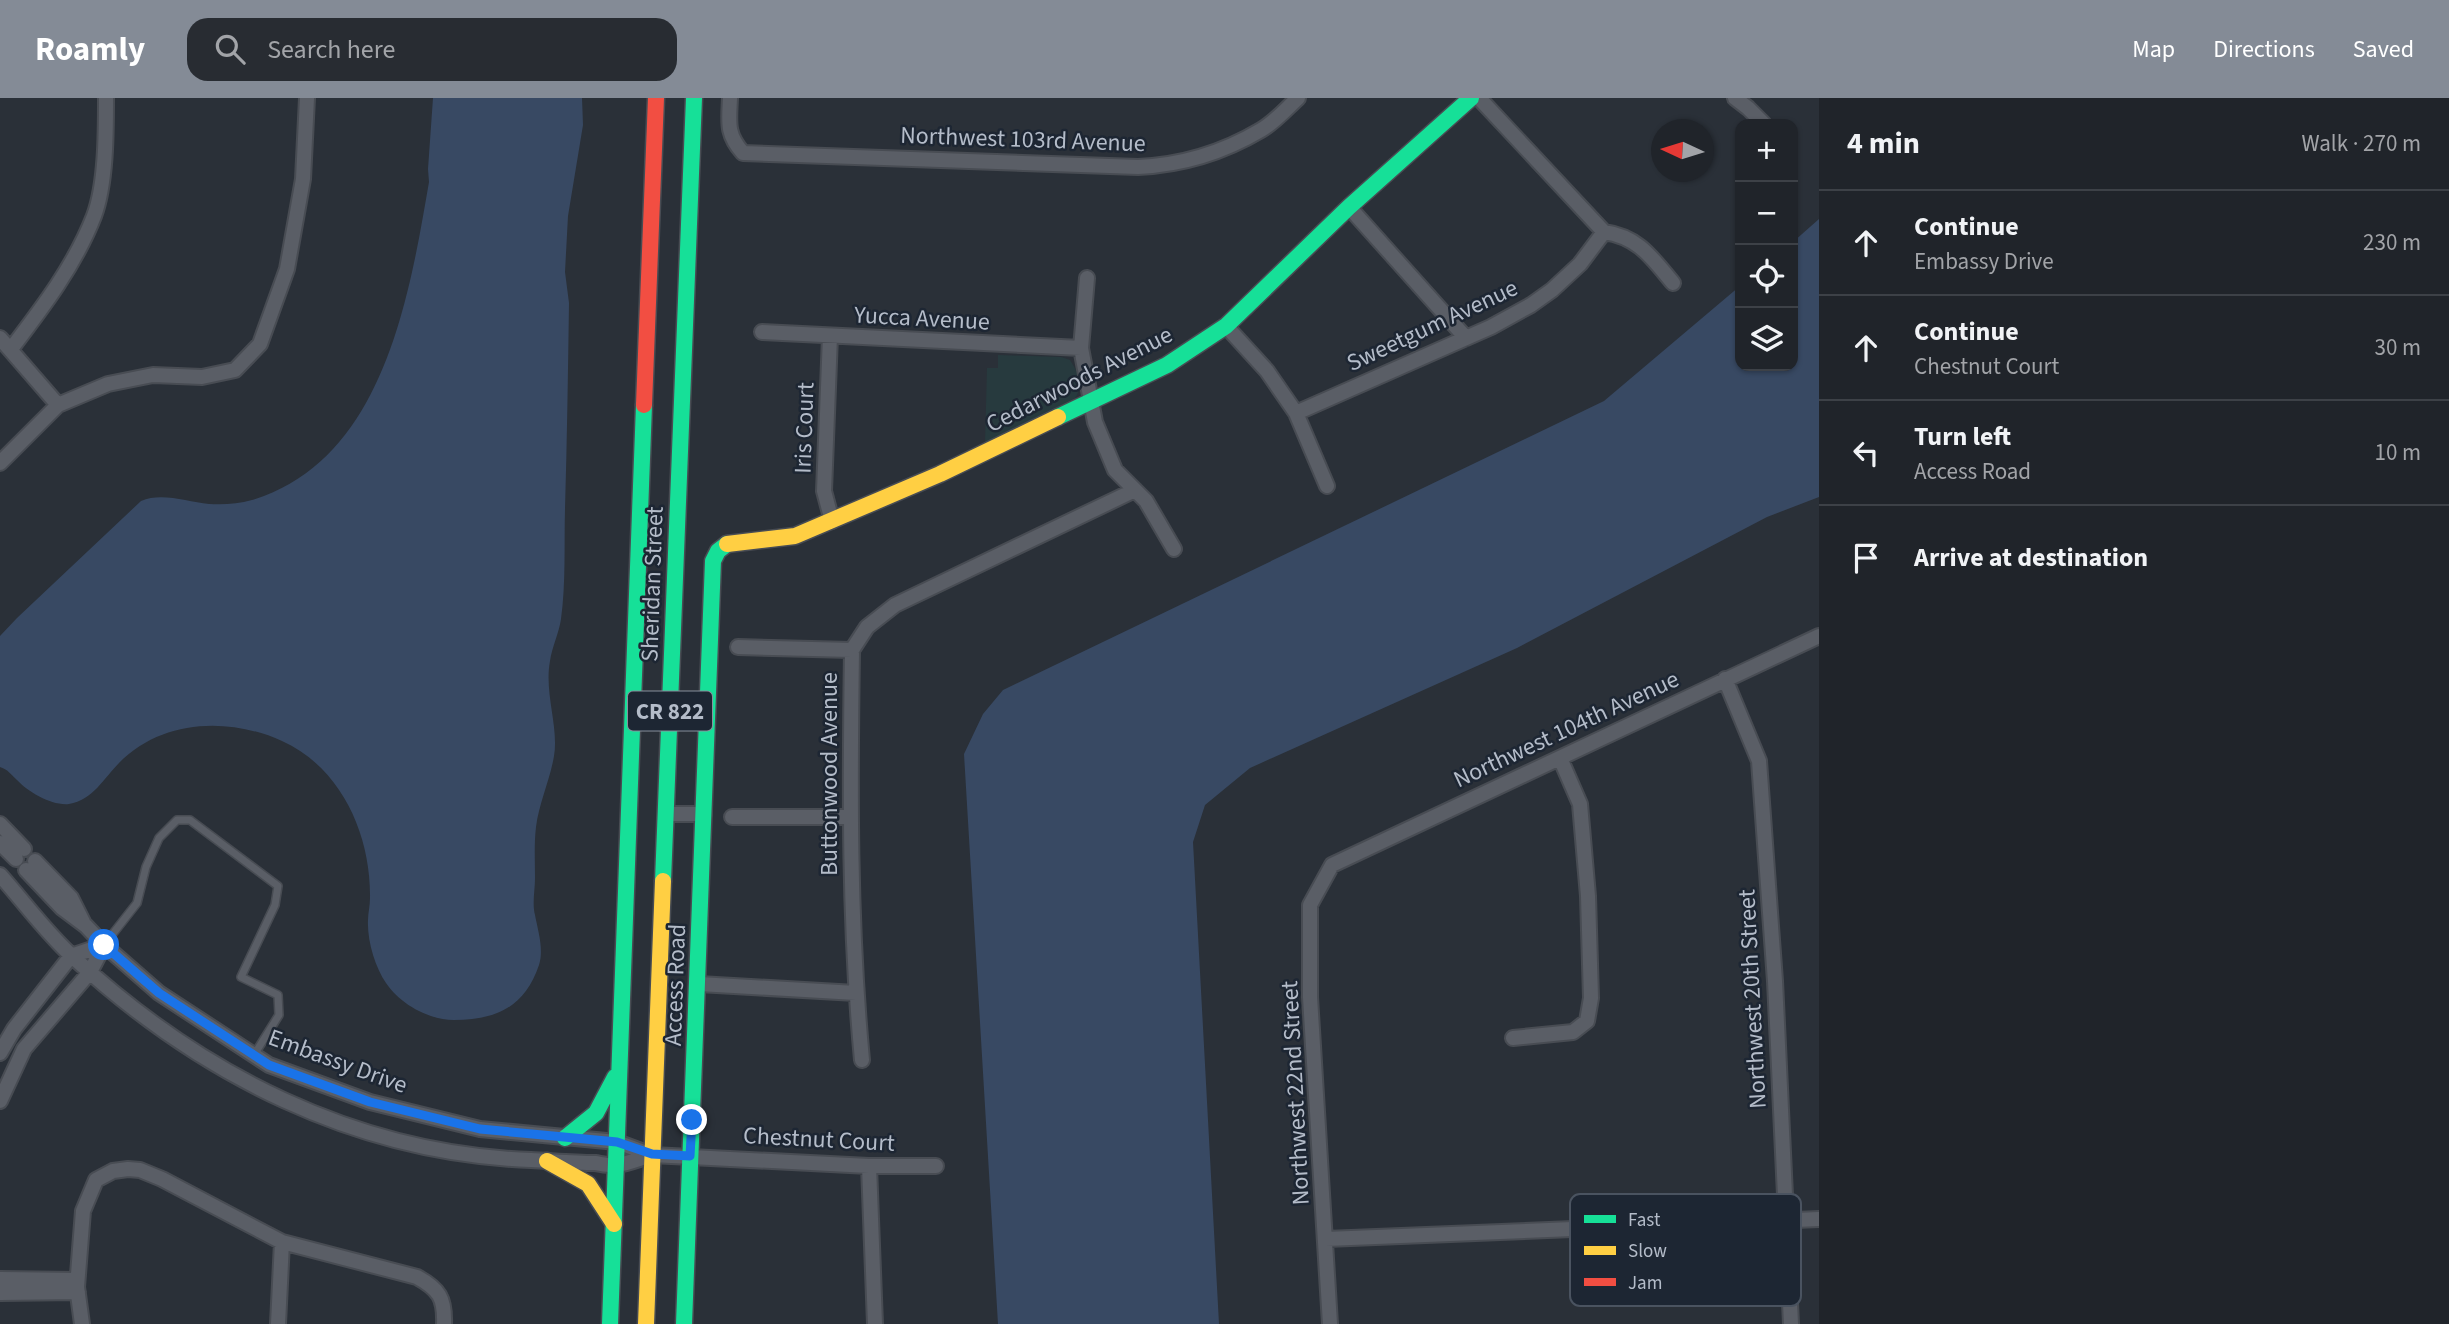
<!DOCTYPE html>
<meta charset="utf-8">
<style>
:root{--surface:#20242a;--page:#282c32;--text:#f1f3f6;--muted:#a2a4a8;--line:#3d4147;--accent:#848b96}
body{margin:0;font-family:"Source Sans 3",sans-serif;background:var(--page);color:var(--text)}
.controls{position:absolute;right:21px;top:21px;display:grid;overflow:hidden;border-radius:14px;box-shadow:0 2px 5px #0004}
.controls button{width:63px;height:63px;display:grid;place-items:center;padding:0;border:0;border-bottom:2px solid var(--line);background:var(--surface);color:var(--text);font:35px sans-serif}
.compass{position:absolute;left:1651px;top:21px;width:63px;height:63px;border-radius:50%;background:var(--surface);box-shadow:0 2px 5px #0004;rotate:274deg}
.stop{position:absolute;width:21px;height:21px;margin:-16px;border:5px solid #1a73e8;border-radius:50%;background:#fff}
.stop.end{background:#1a73e8;border-color:#fff;box-shadow:0 2px 7px #0008}
.list{margin:0;padding:0;list-style:none}
h2{display:flex;justify-content:space-between;align-items:center;height:91px;margin:0;padding:0 28px;font-size:30px}
h2 small{font-size:23px;font-weight:400;color:var(--muted)}
.list li{display:grid;grid-template-columns:46px 1fr auto;gap:21px;align-items:center;box-sizing:border-box;height:105px;padding:0 28px;border-top:2px solid var(--line)}
.list b{display:block;font-size:26px;white-space:nowrap}
.list p{margin:0;font-size:23px;white-space:nowrap;color:var(--muted)}
.list em{font-size:23px;font-style:normal;color:var(--muted)}
.icon{flex:none;width:38px;height:38px;fill:none;stroke:currentColor;stroke-width:2;stroke-linecap:round;stroke-linejoin:round}
.map{position:relative;flex:none;width:1819px;height:1226px;overflow:hidden}
header{display:flex;align-items:center;gap:42px;box-sizing:border-box;height:98px;padding:0 35px;background:var(--accent);color:#fff}
header strong{font-size:33px}
nav{display:flex;gap:38px;margin-inline-start:auto;font-size:24px}
.search{width:490px;height:63px;background:var(--page);display:flex;align-items:center;gap:18px;box-sizing:border-box;padding:0 24px;border-radius:21px;color:var(--muted);font-size:26px}
main{display:flex}
aside{flex:1;background:var(--surface)}
.map>svg:first-child{display:block}
</style>
<header>
<strong>Roamly</strong>
<div class="search"><svg class="icon" aria-label="search" viewBox="0 0 24 24"><circle cx="10" cy="10" r="6"/><path d="M15 15l6 6"/></svg>Search here</div>
<nav><a>Map</a><a>Directions</a><a>Saved</a></nav>
</header>
<main>
<div class="map">
<svg width="1819" height="1226" viewBox="0 0 1819 1226">
<rect width="100%" height="100%" fill="#2a3038"/>
<!-- green -->
<path fill="#273a3e" d="M998,257L1061,259L1070,262C1079,276 1084,288 1074,302L985,345L987,270H998Z"/>
<!-- water -->
<path fill="#384963" d="M433,0H582L583,27L568,118L565,174L569,205C568,274 567,342 565,411C564,447 566,485 561,521C559,535 552,549 550,563C544,595 559,629 554,658C550,682 539,705 536,729C534,745 535,764 535,780C535,792 532,806 535,817C538,833 544,851 539,867C525,909 496,922 454,922C429,922 400,906 386,885C375,869 367,842 368,822C368,815 370,808 370,800C371,738 342,670 282,643C229,619 162,621 119,665C104,680 93,702 69,706C52,708 28,694 17,682C10,676 9,672 0,669V538L17,520L141,403C162,394 187,404 209,406C223,407 238,406 252,402C383,363 409,200 429,84L428,71Z
M1819,121V399L1767,419L1517,550L1250,670L1205,707L1193,744L1219,1226H998L964,656L983,616L1003,592L1604,303L1740,188V268H1793V144Z"/>
<g fill="none" stroke-linecap="round" stroke-linejoin="round">
<!-- lane casing -->
<g stroke="#484c53" stroke-width="10">
<path id="lane" d="M104,847L137,805L146,769L159,740L177,722H190L278,788L275,807L241,879L278,897L279,917L254,957"/>
</g>
<!-- street casing -->
<g stroke="#484c53" stroke-width="18">
<path id="street" d="M730,0C729,24 726,36 743,55L1138,69C1182,67 1224,54 1261,32C1275,24 1287,10 1298,0
M1479,0L1604,134C1639,139 1652,160 1673,185
M1735,0L1748,10L1764,26
M1349,109L1466,240
M1087,180L1081,250L1095,324L1115,372L1146,403L1174,451
M1226,228L1267,273L1296,315L1327,388
M762,234L1081,250
M830,238L824,393L832,423
M0,240L58,307
M11,251C43,209 75,167 94,118C106,86 106,35 106,0
M1296,315L1491,229L1531,207L1552,192L1580,166L1604,134
M0,365L58,307L108,286L153,277L202,279L235,272L260,246L287,171L303,81L307,0
M738,549L852,552
M1725,581L1759,663L1775,883L1791,1226
M666,716H704
M732,719H850
M0,726L24,751
M0,745L16,761
M35,763L71,800L83,824
M26,772L62,810L86,828L104,847L159,895L269,967L370,1004L480,1031L617,1044L652,1057L869,1068H936
M0,777C24,804 47,836 74,860C201,977 357,1056 531,1062C552,1063 574,1065 595,1065C602,1066 610,1068 616,1067C628,1066 641,1060 652,1057
M699,886L856,895
M1513,940L1573,934L1587,923L1591,900L1588,798L1580,706L1560,660
M0,955L14,931L71,858L104,847
M862,962C849,825 850,688 852,552L867,529L895,507L1135,392
M0,1003L24,951L90,874L104,847
M869,1068L875,1226
M1326,1141L1819,1121
M0,1181L77,1182
M0,1195L78,1194
M82,1226L77,1189L83,1113L96,1082L113,1073L128,1071L140,1072L162,1081L282,1144L417,1179C439,1191 445,1200 444,1226
M278,1226L282,1144
M1330,1226L1310,899V807L1332,767L1819,538"/>
</g>
<!-- fast casing -->
<g stroke="#484c53" stroke-width="19">
<path id="fast" d="M1058,319L1167,267L1226,228L1349,109L1471,0
M663,783L694,0
M565,1040L596,1015L615,979
M610,1226L644,307
M684,1226L713,463L718,453L727,446"/>
</g>
<!-- slow casing -->
<g stroke="#484c53" stroke-width="19">
<path id="slow" d="M727,446L795,438L940,376L1058,319
M547,1063L588,1086L614,1126
M646,1226L663,783"/>
</g>
<!-- jam casing -->
<g stroke="#484c53" stroke-width="19">
<path id="jam" d="M644,307L656,0"/>
</g>
<!-- lane -->
<use href="#lane" stroke="#5a5e66" stroke-width="7"/>
<!-- street -->
<use href="#street" stroke="#5a5e66" stroke-width="14"/>
<!-- fast -->
<use href="#fast" stroke="#16e098" stroke-width="16"/>
<!-- slow -->
<use href="#slow" stroke="#ffcf43" stroke-width="16"/>
<!-- jam -->
<use href="#jam" stroke="#f24e42" stroke-width="16"/>
</g>
<g fill="none" stroke-linecap="round" stroke-linejoin="round">
<!-- route -->
<path stroke="#1a73e8" stroke-width="9" d="M104,847L159,895L269,967L370,1004L480,1031L617,1044L652,1056L690,1058L692,1022"/>
</g>
<g text-anchor="middle" stroke-width="5" stroke-linejoin="round" paint-order="stroke">
<!-- shield labels -->
<rect fill="#1d2633" stroke="#878f9c" stroke-width="2" x="628" y="593.5" width="84" height="39" rx="5"/>
<g font-size="23" font-weight="bold" fill="#b4bcc9">
<text x="670" y="621">CR 822</text>
</g>
<!-- street labels -->
<g font-size="24" fill="#b4bcc9" stroke="#1d2633">
<text transform="translate(1023 41) rotate(2)" y="8">Northwest 103rd Avenue</text>
<text transform="translate(922 220) rotate(3)" y="8">Yucca Avenue</text>
<text transform="translate(1432 227) rotate(-25)" y="8">Sweetgum Avenue</text>
<text transform="translate(1079 281) rotate(-27)" y="8">Cedarwoods Avenue</text>
<text transform="translate(804 330) rotate(-88)" y="8">Iris Court</text>
<text transform="translate(652 486) rotate(-88)" y="8">Sheridan Street</text>
<text transform="translate(1566 631) rotate(-25)" y="8">Northwest 104th Avenue</text>
<text transform="translate(829 676) rotate(-90)" y="8">Buttonwood Avenue</text>
<text transform="translate(675 887) rotate(-88)" y="8">Access Road</text>
<text transform="translate(1752 901) rotate(-93)" y="8">Northwest 20th Street</text>
<text transform="translate(338 963) rotate(20)" y="8">Embassy Drive</text>
<text transform="translate(1295 995) rotate(-93)" y="8">Northwest 22nd Street</text>
<text transform="translate(819 1041) rotate(3)" y="8">Chestnut Court</text>
</g>
</g>
<!-- legend -->
<rect x="1570" y="1096" width="231" height="112" rx="10" fill="#1d2633" stroke="#4a5360" stroke-width="2"/>
<rect x="1584" y="1117" width="32" height="8" fill="#16e098"/>
<rect x="1584" y="1148" width="32" height="9" fill="#ffcf43"/>
<rect x="1584" y="1180" width="32" height="8" fill="#f24e42"/>
<g font-size="19" fill="#b4bcc9">
<text x="1628" y="1128">Fast</text>
<text x="1628" y="1159">Slow</text>
<text x="1628" y="1191">Jam</text>
</g>
</svg>
<div class="controls">
<button>+</button>
<button>−</button>
<button><svg class="icon" aria-label="locate" viewBox="0 0 24 24"><circle cx="12" cy="12" r="6"/><path d="M12 2v4M12 18v4M2 12h4M18 12h4"/></svg></button>
<button><svg class="icon" aria-label="layers" viewBox="0 0 24 24"><path d="M12 4l9 5-9 5-9-5zM3 14l9 5 9-5"/></svg></button>
</div>
<svg class="compass" viewBox="-18 -18 36 36"><path d="M0-13l5 13h-10z" fill="#e53935"/><path d="M0 13l5-13h-10z" fill="#a2a4a8"/></svg>
<div class="stop" style="left:104px;top:847px"></div>
<div class="stop end" style="left:692px;top:1022px"></div>
</div>
<aside>
<h2>4 min<small>Walk · 270 m</small></h2>
<ul class="list">
<li><svg class="icon" aria-label="ahead" viewBox="0 0 24 24"><path d="M12 20V5M6 11l6-6 6 6"/></svg><div><b>Continue</b><p>Embassy Drive</p></div><em>230 m</em></li>
<li><svg class="icon" aria-label="ahead" viewBox="0 0 24 24"><path d="M12 20V5M6 11l6-6 6 6"/></svg><div><b>Continue</b><p>Chestnut Court</p></div><em>30 m</em></li>
<li><svg class="icon" aria-label="left" viewBox="0 0 24 24"><path d="M17 20v-9H6M10 6l-5 5 5 5"/></svg><div><b>Turn left</b><p>Access Road</p></div><em>10 m</em></li>
<li><svg class="icon" aria-label="arrive" viewBox="0 0 24 24"><path d="M6 21V4h12l-3 4 3 4H6"/></svg><div><b>Arrive at destination</b></div></li>
</ul>
</aside>
</main>
